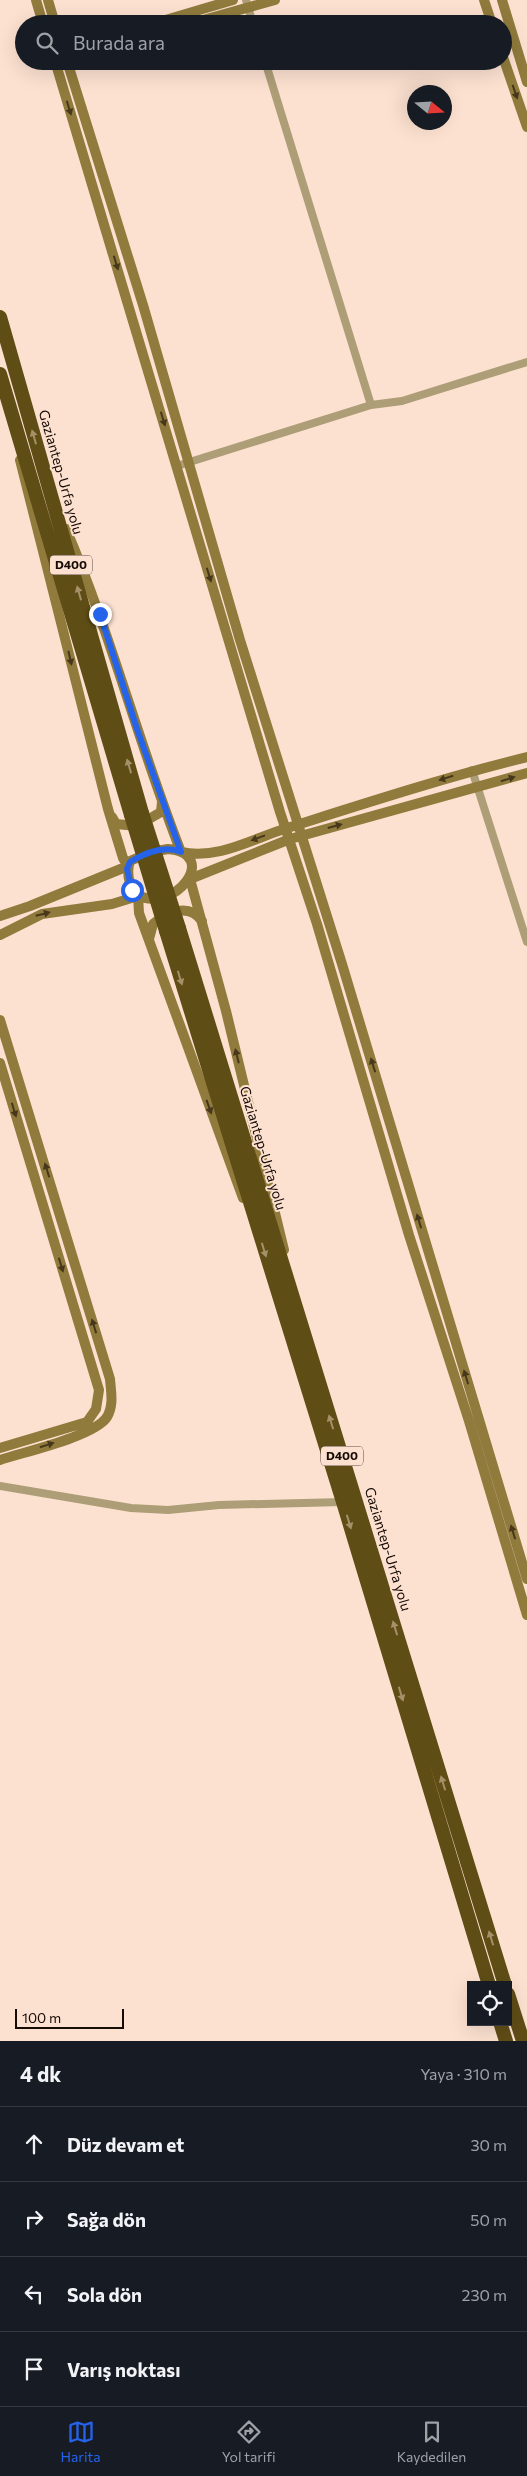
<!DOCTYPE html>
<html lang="tr">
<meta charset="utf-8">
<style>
:root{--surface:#171b24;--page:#20242c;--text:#f1f3f6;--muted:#9ea1a6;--line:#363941;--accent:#2563eb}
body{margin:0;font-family:Commissioner,sans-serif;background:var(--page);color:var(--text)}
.controls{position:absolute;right:15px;bottom:15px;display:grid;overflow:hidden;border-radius:0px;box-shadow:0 5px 20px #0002}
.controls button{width:45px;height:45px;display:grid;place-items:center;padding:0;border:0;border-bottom:1px solid var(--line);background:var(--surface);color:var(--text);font:25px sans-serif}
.compass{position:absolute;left:407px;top:85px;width:45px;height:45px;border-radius:50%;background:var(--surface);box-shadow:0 5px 20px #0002;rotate:108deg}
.scale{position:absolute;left:15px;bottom:12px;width:109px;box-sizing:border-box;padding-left:5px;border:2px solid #160b05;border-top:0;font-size:14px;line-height:18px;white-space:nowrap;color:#160b05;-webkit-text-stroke:4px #fce1d0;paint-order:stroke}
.stop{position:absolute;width:15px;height:15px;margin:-11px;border:4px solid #2563eb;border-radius:50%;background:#fff}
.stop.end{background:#2563eb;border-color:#fff;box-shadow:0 1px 5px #0008}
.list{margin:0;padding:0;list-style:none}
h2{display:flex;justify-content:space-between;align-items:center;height:65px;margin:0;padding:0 20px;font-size:21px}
h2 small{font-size:16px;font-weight:400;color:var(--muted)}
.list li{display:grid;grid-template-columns:32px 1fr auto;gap:15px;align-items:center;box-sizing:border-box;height:75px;padding:0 20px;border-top:1px solid var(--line)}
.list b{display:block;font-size:19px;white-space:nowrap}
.list em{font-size:16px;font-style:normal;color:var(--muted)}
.icon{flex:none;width:28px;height:28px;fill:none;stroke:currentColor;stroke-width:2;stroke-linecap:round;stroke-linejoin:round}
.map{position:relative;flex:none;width:527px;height:2041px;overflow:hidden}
.search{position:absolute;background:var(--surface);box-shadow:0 5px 20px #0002;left:15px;right:15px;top:15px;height:55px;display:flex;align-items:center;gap:12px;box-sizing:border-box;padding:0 18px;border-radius:28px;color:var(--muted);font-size:19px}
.sheet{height:365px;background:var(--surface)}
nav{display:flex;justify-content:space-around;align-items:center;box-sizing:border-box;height:70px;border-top:1px solid var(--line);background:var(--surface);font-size:14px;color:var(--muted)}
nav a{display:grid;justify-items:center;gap:2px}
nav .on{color:var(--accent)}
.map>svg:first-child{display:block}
</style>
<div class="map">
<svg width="527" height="2041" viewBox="0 0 527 2041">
<rect width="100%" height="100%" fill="#fce1d0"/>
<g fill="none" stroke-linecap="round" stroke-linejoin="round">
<!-- street -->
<path stroke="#ad9e77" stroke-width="8" d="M246,0L253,24
M265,61L371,405
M177,466L371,405L402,401L527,362
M472,770L527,942
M0,1486L131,1508L168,1510L219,1505L343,1502"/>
<!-- secondary -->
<path stroke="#907a3c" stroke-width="10" d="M36,0L43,24
M48,0L55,24
M484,0L492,24
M502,0L527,82
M152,24L233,0
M189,24L275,0
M503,57L527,127
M55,61L280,812L317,924L409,1235L469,1421L527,1615
M67,61L143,305L240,640L342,964L527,1579
M66,529C111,634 139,745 181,852C218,860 252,839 287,828C366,803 446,777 527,757
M112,817L116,824L137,826L161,812L162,802
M168,849C221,853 175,916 135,894C129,884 126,873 130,861L151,852Z
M0,916L30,906L128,866L123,858L108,809L20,460
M0,935L42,914L112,904L138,896L139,913L243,1198
M149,939L153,924C168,911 189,903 202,921
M0,1020L110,1379C111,1392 114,1405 107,1417C95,1436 24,1452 0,1460
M0,1063L99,1390L96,1409L87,1422L0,1448
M284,1250L226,1011L190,879L290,839L527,773"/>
<!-- highway -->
<path stroke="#5f4d16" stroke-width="14" d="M0,317L142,813
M0,374L131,815
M179,928L505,1985
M166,931L343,1502L489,1985
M508,1994L523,2041
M500,2022L506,2041"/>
<!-- highway-bridge -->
<path stroke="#5f4d16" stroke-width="14" d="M142,813L179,928
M131,815L166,931"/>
</g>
<!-- one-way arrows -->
<defs><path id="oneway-solid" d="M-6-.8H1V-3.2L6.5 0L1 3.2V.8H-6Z" transform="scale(1.25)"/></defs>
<g fill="#47371b">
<use href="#oneway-solid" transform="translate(515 92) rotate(71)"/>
<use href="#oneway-solid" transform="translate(69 108) rotate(73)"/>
<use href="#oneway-solid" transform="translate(116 263) rotate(73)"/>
<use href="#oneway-solid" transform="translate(163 419) rotate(73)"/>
<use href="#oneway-solid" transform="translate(209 575) rotate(73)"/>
<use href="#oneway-solid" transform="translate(70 658) rotate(77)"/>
<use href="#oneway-solid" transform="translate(446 778) rotate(163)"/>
<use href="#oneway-solid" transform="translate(508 779) rotate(-17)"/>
<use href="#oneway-solid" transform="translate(335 826) rotate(-15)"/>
<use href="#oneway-solid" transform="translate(258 838) rotate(160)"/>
<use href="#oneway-solid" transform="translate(43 914) rotate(-14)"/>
<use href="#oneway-solid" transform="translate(237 1056) rotate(-104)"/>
<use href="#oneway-solid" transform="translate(373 1065) rotate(-107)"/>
<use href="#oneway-solid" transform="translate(209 1107) rotate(70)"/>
<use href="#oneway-solid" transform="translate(14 1110) rotate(73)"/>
<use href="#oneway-solid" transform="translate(47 1170) rotate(-107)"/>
<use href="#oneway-solid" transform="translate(419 1221) rotate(-107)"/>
<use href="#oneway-solid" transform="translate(61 1265) rotate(73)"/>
<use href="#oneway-solid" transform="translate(94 1326) rotate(-107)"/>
<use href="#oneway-solid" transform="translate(466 1377) rotate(-107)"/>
<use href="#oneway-solid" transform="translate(47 1445) rotate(-17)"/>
<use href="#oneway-solid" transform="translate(513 1532) rotate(-107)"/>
</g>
<g fill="#a6906a">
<use href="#oneway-solid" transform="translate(34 437) rotate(-106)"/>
<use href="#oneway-solid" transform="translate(79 593) rotate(-106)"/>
<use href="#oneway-solid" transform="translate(129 766) rotate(-106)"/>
<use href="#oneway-solid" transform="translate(180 978) rotate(73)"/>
<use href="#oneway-solid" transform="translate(264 1250) rotate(73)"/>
<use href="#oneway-solid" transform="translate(331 1422) rotate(-107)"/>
<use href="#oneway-solid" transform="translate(349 1522) rotate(73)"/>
<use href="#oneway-solid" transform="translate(395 1628) rotate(-107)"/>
<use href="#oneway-solid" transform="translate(401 1694) rotate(73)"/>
<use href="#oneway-solid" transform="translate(443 1783) rotate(-107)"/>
<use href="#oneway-solid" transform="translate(491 1938) rotate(-107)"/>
</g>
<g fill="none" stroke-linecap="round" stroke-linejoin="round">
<!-- route -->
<path stroke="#2563eb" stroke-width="6" d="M100,614L137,729L181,852C164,845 145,853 130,862L127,869L132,890"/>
</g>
<g text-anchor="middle" stroke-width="4" stroke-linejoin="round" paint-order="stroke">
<!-- shield labels -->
<g fill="#fce1d0" stroke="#5b4b42" stroke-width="1">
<rect x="50" y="555.5" width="42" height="19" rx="4"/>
<rect x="321" y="1446.5" width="42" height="19" rx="4"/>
</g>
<g font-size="12" font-weight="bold" fill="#160b05">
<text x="71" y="569">D400</text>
<text x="342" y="1460">D400</text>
</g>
<!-- street labels -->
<g font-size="14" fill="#160b05" stroke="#fce1d0">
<text transform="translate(61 472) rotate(74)" y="5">Gaziantep-Urfa yolu</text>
<text transform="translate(263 1148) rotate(73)" y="5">Gaziantep-Urfa yolu</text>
<text transform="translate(388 1549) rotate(73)" y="5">Gaziantep-Urfa yolu</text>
</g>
</g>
</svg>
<div class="controls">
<button><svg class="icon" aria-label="locate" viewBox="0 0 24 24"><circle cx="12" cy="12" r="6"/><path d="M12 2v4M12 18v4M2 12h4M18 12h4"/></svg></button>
</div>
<svg class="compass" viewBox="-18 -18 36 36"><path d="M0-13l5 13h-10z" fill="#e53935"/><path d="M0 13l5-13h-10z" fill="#9ea1a6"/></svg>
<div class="scale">100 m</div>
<div class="stop" style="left:132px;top:890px"></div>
<div class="stop end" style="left:100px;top:614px"></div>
<div class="search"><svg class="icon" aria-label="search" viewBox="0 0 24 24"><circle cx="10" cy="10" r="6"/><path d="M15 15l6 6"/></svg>Burada ara</div>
</div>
<section class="sheet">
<h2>4 dk<small>Yaya · 310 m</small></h2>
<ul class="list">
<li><svg class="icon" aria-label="ahead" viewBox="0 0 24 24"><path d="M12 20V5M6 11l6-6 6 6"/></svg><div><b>Düz devam et</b></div><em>30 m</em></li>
<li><svg class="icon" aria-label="right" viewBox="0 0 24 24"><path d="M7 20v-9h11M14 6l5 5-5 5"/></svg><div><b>Sağa dön</b></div><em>50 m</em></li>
<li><svg class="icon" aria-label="left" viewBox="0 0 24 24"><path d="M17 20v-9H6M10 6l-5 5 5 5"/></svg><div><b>Sola dön</b></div><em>230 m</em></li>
<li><svg class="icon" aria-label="arrive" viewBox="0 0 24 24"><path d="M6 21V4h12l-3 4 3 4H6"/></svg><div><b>Varış noktası</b></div></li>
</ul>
</section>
<nav>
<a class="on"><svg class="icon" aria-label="map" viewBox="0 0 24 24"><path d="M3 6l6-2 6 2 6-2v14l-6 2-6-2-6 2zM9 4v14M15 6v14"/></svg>Harita</a>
<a><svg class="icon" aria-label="directions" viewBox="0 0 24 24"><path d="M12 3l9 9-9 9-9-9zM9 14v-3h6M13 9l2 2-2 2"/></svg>Yol tarifi</a>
<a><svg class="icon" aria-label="saved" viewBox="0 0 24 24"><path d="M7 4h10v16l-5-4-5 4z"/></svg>Kaydedilen</a>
</nav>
